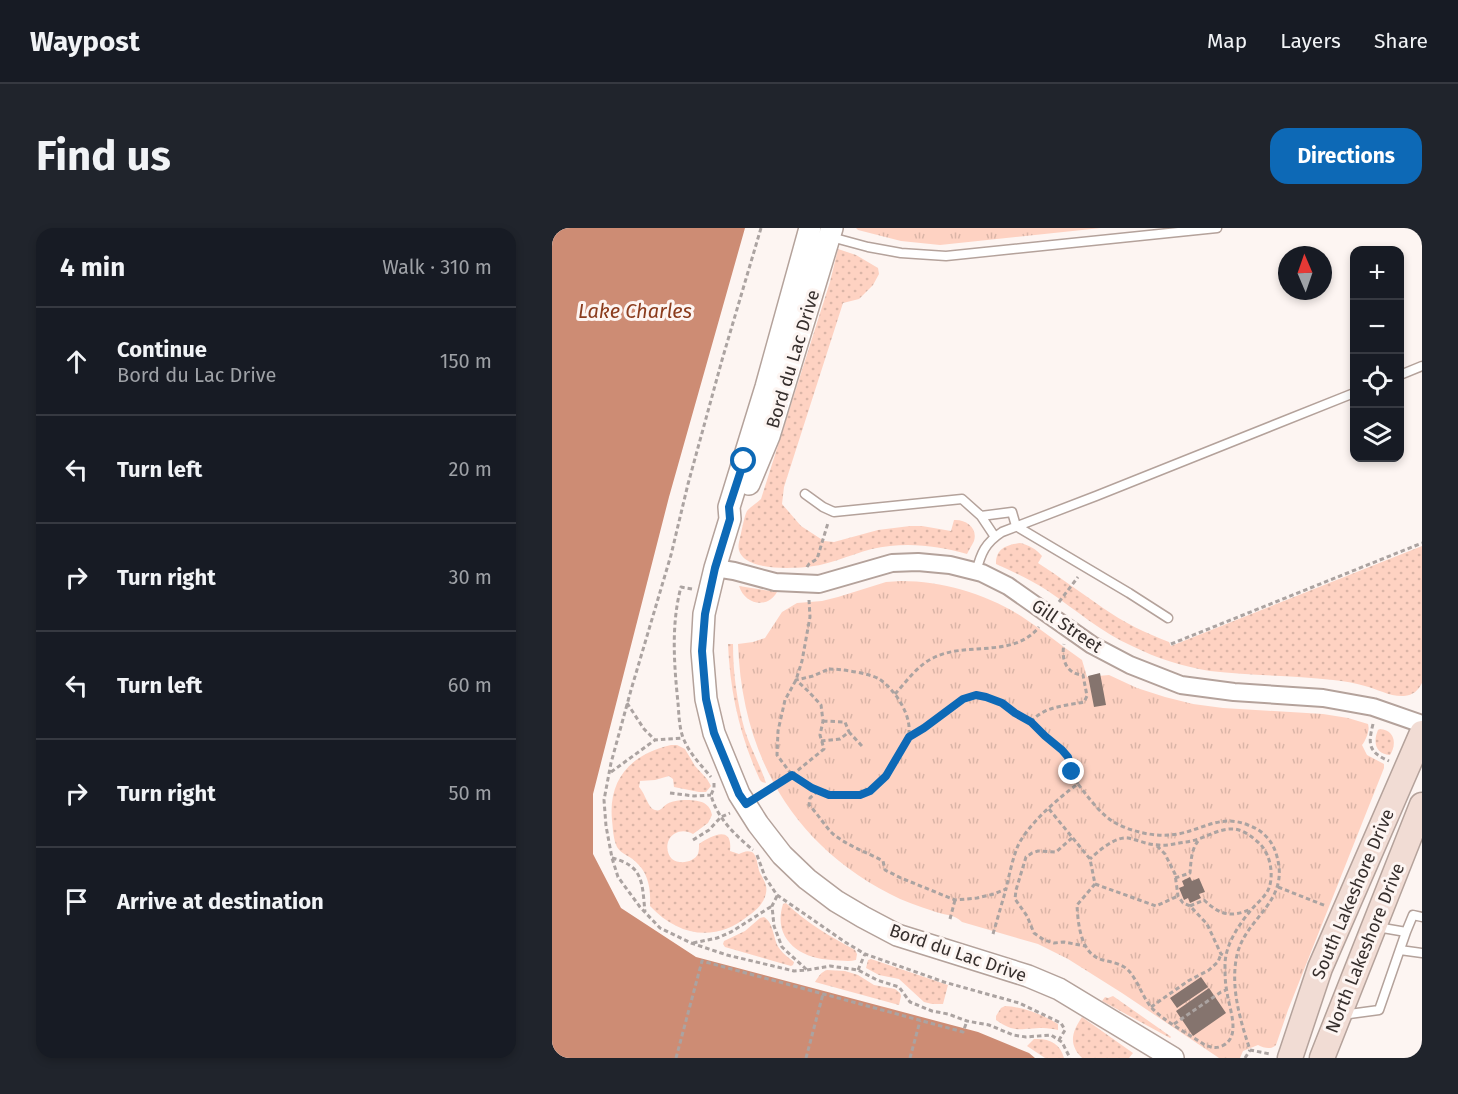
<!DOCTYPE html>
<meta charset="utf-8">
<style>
:root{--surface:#171b24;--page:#20242c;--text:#f1f3f6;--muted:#9ea1a6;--line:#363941;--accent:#0d69b6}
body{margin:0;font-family:"Fira Sans",sans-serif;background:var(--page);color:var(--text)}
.controls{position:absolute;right:18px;top:18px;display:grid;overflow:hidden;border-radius:12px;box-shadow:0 3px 9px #0003}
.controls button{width:54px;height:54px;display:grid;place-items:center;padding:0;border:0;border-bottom:2px solid var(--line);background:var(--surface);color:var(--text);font:30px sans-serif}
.compass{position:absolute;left:726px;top:18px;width:54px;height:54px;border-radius:50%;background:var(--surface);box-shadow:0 3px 9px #0003;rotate:358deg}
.stop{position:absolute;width:18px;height:18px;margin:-14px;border:4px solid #0d69b6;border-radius:50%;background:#fff}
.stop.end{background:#0d69b6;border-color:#fff;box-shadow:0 2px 6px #0008}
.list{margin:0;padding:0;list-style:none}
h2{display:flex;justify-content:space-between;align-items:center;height:78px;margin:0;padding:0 24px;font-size:26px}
h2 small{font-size:20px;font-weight:400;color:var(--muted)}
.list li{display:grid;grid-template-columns:39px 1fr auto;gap:18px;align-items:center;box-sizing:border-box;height:108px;padding:0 24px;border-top:2px solid var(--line)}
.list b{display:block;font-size:22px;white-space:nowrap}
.list p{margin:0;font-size:20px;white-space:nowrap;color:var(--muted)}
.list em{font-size:20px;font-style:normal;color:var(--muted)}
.icon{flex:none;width:33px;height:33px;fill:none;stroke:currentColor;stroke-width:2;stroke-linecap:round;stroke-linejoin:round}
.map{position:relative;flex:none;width:870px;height:830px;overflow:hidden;border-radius:18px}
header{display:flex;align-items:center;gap:36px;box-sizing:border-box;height:84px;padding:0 30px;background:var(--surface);border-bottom:2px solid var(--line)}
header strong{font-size:28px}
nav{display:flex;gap:33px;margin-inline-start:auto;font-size:21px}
.intro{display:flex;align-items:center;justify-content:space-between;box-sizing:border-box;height:144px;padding:0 36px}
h1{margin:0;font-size:42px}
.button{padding:15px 27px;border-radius:18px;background:var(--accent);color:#fff;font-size:21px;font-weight:700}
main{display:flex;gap:36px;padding:0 36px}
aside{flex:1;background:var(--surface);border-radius:18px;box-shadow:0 3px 9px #0003}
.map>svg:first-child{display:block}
</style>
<header>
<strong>Waypost</strong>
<nav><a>Map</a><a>Layers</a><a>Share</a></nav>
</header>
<div class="intro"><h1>Find us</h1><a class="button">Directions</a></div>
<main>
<aside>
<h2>4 min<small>Walk · 310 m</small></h2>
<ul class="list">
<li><svg class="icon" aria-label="ahead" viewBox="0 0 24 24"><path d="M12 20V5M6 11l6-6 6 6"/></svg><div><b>Continue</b><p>Bord du Lac Drive</p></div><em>150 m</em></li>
<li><svg class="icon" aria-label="left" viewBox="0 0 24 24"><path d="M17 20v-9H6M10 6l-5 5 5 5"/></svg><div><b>Turn left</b></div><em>20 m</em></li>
<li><svg class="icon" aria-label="right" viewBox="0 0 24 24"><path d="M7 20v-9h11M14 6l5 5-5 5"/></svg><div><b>Turn right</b></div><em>30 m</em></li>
<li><svg class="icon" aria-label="left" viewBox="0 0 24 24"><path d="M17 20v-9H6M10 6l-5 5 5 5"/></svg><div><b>Turn left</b></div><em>60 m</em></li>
<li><svg class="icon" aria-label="right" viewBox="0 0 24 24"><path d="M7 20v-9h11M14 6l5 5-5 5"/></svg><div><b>Turn right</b></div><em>50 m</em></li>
<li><svg class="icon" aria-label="arrive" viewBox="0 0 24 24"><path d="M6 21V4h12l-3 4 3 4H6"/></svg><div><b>Arrive at destination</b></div></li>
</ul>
</aside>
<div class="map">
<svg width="870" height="830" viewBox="0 0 870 830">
<defs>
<pattern id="grass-dots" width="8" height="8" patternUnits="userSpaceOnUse" patternTransform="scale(1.5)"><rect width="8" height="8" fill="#fed2c2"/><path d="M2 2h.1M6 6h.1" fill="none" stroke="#dab5a7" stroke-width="1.8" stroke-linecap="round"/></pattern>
<pattern id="park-tufts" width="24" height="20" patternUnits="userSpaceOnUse" patternTransform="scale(1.5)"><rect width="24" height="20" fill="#fed2c2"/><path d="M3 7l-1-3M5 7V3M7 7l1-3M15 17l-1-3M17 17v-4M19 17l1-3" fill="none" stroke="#dab5a7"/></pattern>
</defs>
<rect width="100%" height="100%" fill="#fdf5f2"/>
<!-- grass -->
<path fill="url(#grass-dots)" d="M286,21L304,27L326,40L327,46L321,57L307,71L291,75L232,259L230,276L249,298L272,313L282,314L326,302L358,298H370L399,303L402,292C414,291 426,300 422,313C420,317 417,322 415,326C390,319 364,315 338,318C313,320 291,332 268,337C249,341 180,346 187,314C189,307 192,288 195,283C198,279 205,275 209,271L278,54Z
M468,315C477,317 484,321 490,328L486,335C508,349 529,365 551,380C571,394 593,405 617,414L619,418L870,318V455C866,463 861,467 852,468C839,469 825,461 813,458C803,455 792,453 781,452C741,447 699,448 658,443C632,439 604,430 580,418C549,404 524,382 496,363C479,352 462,344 444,336C444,320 455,317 468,315Z
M187,358L225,364C216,381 193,377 187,358Z
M176,416H181C181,445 185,475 193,503C199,521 208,537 214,555L210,554L208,552C188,509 178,464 176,416Z
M828,501C843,502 845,516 838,527C823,526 821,514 826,502Z
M119,517H125L133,521L143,538L155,551L159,558L154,564H147L122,559L121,551L117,548L103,552L88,553L87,559C93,565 96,580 103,582C109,584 110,579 115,576C123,571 144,571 152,575C157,578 159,582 160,587L156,595L141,606C135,603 129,602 122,606C114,611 113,624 120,631C128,637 142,634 146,626C147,623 147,619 147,616C159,608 181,596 178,623L187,626C191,624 195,622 200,624C206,628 205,639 208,645C210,649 213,653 214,658C215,661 214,668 212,671C209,678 202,684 196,688C163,715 126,708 98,678C99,659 96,642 79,630C74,627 68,624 65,619C61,611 61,600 60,592C56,550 80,526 119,517Z
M234,675C253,694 279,709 303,722L305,726L304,732C296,734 288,732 280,732C248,731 220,711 231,676Z
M212,689C222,695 221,711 227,720C231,726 237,730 242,734L241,737L239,738L173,719L171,716L172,713L193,703L208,690Z
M319,731L396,757L391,776H380L372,774L347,751L327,747L314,740L316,732Z
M275,742L293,743L306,747L322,757L343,761L348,765L349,768L347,777L263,754C267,748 269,744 275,742Z
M561,768L618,808L619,809L618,810L550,773L553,769L556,770Z
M453,778C471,779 490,786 506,796V802C502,801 496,800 491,800C469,800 464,806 444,792V788L449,780Z
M530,789L581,825L577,830H530C516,816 520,804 530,789Z
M482,811C497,810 508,815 512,830H493L475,818Z"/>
<!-- park -->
<path fill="url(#park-tufts)" d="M304,0H549L388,17L349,13L306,2Z
M349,353C391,353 434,366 469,388C490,402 510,418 530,432L535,449L557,447L585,460L613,469L641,476L671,480L771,486L796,490L816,496C818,502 814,512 810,517L815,527L832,536V540L736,782L724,817C719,822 712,820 706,817L691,823L688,830H667L570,765L516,731L486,716L410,694C403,686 390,687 381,683C366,678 351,673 338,666C239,615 190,526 186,416L201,414L213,410L230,384L245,375L270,373L286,369L334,354Z"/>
<!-- water -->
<path fill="#cd8c74" d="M0,0H193L117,269L41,566V626L69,680L144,729L426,804L477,825L483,830H0Z"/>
<!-- building -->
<path fill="#85746e" d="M548,445L554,477L542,479L536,448Z
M638,649L640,653L647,650L653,664L647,666L649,670L638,675L636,670L632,672L627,660L632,658L630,653Z
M649,749L656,759L625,780L618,770Z
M657,760L674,785L641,808L624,783Z"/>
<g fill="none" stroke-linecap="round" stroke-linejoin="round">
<!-- service casing -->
<g stroke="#b4a29b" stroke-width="11">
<path id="service" d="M279,9L316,19L349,25L394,28L665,0
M848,147L870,138
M253,266L271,279L282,284L410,271L429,288L460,284L464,298L577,365L616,390
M429,288L443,309
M424,344C429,325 433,315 450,304L544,268L802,165
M825,699L854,704L861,687L870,689
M848,722L870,725
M790,787L827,782L854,704"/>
</g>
<!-- minor casing -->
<g stroke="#b4a29b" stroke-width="20">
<path id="minor" d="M163,340L182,343L223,354L267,356L340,335L366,334L398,337L430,345L456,358L540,417L578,437L629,457L682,464L771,470L821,479L870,496"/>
</g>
<!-- tertiary casing -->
<g stroke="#b4a29b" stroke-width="24">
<path id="tertiary" d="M258,0L214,159L177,279L178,291L163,340L152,386L150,423L154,471L162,505L187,566L206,596L230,627L255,651L284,673L311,689L345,707L476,748L507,761L621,830
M197,256L217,208L280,0"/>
</g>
<!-- secondary casing -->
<g stroke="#b4a29b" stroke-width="27">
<path id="secondary" d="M738,830L768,740L870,505
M770,830L870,577"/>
</g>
<!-- path -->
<path stroke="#aba3a1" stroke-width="3" stroke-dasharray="4.5 3" stroke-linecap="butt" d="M209,0L170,132L136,256L119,327L79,462L59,535L52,572L54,598L60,630L66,649L88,679L108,700L139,715L175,727L242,743L255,742L278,738L306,742L325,752L347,759L358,774L380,783L396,786L415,793L437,797L461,807L474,809L499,807L510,814L518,830
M255,339L257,336L265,331L276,295
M140,361L129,359C119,396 122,436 126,475C127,486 127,501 132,512C138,526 149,537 159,549
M507,374L526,349
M619,416L870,315
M277,441C289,441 317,445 327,451C343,461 362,490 356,509C354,517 347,526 342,533C331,552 322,566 298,568C291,568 283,569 276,567C263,563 251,554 240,547L272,521L268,507L271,493L269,477L256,463L244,452L261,448Z
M343,466C354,454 366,437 381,430C414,413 461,431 487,399
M75,475L92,501L103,512L131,510
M271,493L293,494L297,504
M479,494C492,478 513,478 532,474L535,468L531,447C514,446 509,431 512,416
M821,496C816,516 816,524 837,533
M357,509L372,499L411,471L424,467L434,469L450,475L463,485L479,494L493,508L510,522L516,529L520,544L526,556
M269,513L288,511L297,504L310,518
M59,544L103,512
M162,555V560L159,567C165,590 183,607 201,622
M266,563L258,570L257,577C266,586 272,597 281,606C296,618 314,624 331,633L333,642L349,650L403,672L425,670L442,666L454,661C457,648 460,633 465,620C473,599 507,569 526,556C536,569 546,583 560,593C578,604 605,610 626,606C652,601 669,586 696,597C705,600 713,606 718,613C723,620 726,630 727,639C731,677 693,692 685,727C678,758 688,792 698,822L718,826
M118,565L142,568L159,567
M209,566L240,547L225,527L226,503L233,472L244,452L250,433L258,389L257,372
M497,581L538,631L543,656L525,677C526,697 529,727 551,732C559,734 571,736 577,743C586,753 590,768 599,779C610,792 638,807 653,817C659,819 663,821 670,818C690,809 677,781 675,764C673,755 673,746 673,737C673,717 687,696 700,681C706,674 714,668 717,660C722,646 718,627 709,617C702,610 692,602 682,601C665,600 651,612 634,614C625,615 616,618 607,617C596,617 586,612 576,610C564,608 546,623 538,631
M520,610L504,624L486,623L480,625L474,629L464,662L463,671L475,688L482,705L492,712L502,715L512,714L533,718
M141,612L157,602L169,589L178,585
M605,618L613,626L623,646L626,668L631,675L638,678L655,696L669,726L673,728
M205,627L213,649L225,667L293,714L313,726L392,754L467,775L509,795L513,802L507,812
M60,630C92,638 90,655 93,684
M623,650L638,645C639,634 639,622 646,613
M543,656L604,678L626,668
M726,659L774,678
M225,668L220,678L222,698L230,719L255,742
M638,678L652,672C668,687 679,690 699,681
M398,691L403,672
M441,706L454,661
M141,715L165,710L179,704L220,678
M306,742L313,726
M599,779L636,753L657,742L666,734L669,726
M622,796L669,764L674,762
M124,830L150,733L411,804L415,793
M254,830L271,766
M358,830L368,793
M693,830L698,822"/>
<!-- service -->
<use href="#service" stroke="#fff" stroke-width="8"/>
<!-- minor -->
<use href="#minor" stroke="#fff" stroke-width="16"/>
<!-- tertiary -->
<use href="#tertiary" stroke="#fff" stroke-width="21"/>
<!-- secondary -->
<use href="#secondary" stroke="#f1dcd4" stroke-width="24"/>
</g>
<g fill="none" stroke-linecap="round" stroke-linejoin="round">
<!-- route -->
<path stroke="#0d69b6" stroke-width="8" d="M192,233L177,279L178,291L163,340L153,386L150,423L154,471L162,505L187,566L194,576L240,547L260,560L277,567H308L318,563L334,548L357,509L372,500L411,471L424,467L434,469L450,475L463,485L479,494L493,508L510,522L516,529L520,544"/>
</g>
<g text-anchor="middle" stroke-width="6" stroke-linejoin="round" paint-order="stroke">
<!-- street labels -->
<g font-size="18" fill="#362f2d" stroke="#fdf5f2">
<text transform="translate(241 131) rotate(-73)" y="6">Bord du Lac Drive</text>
<text transform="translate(515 398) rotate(34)" y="6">Gill Street</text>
<text transform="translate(801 666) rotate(-67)" y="6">South Lakeshore Drive</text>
<text transform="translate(813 720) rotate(-68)" y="6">North Lakeshore Drive</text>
<text transform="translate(406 725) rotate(19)" y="6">Bord du Lac Drive</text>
</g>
<!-- water labels -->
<g font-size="20" font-style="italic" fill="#8b3c1d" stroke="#fdf5f2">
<text x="83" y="90">Lake Charles</text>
</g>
</g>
</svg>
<div class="controls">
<button>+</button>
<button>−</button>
<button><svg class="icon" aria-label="locate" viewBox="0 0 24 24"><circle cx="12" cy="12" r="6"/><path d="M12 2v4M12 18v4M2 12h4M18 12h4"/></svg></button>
<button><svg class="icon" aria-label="layers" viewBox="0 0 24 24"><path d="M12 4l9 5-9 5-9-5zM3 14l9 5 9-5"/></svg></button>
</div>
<svg class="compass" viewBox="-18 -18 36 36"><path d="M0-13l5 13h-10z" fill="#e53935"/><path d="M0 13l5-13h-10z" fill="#9ea1a6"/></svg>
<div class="stop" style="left:192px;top:233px"></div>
<div class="stop end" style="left:520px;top:544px"></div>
</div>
</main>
